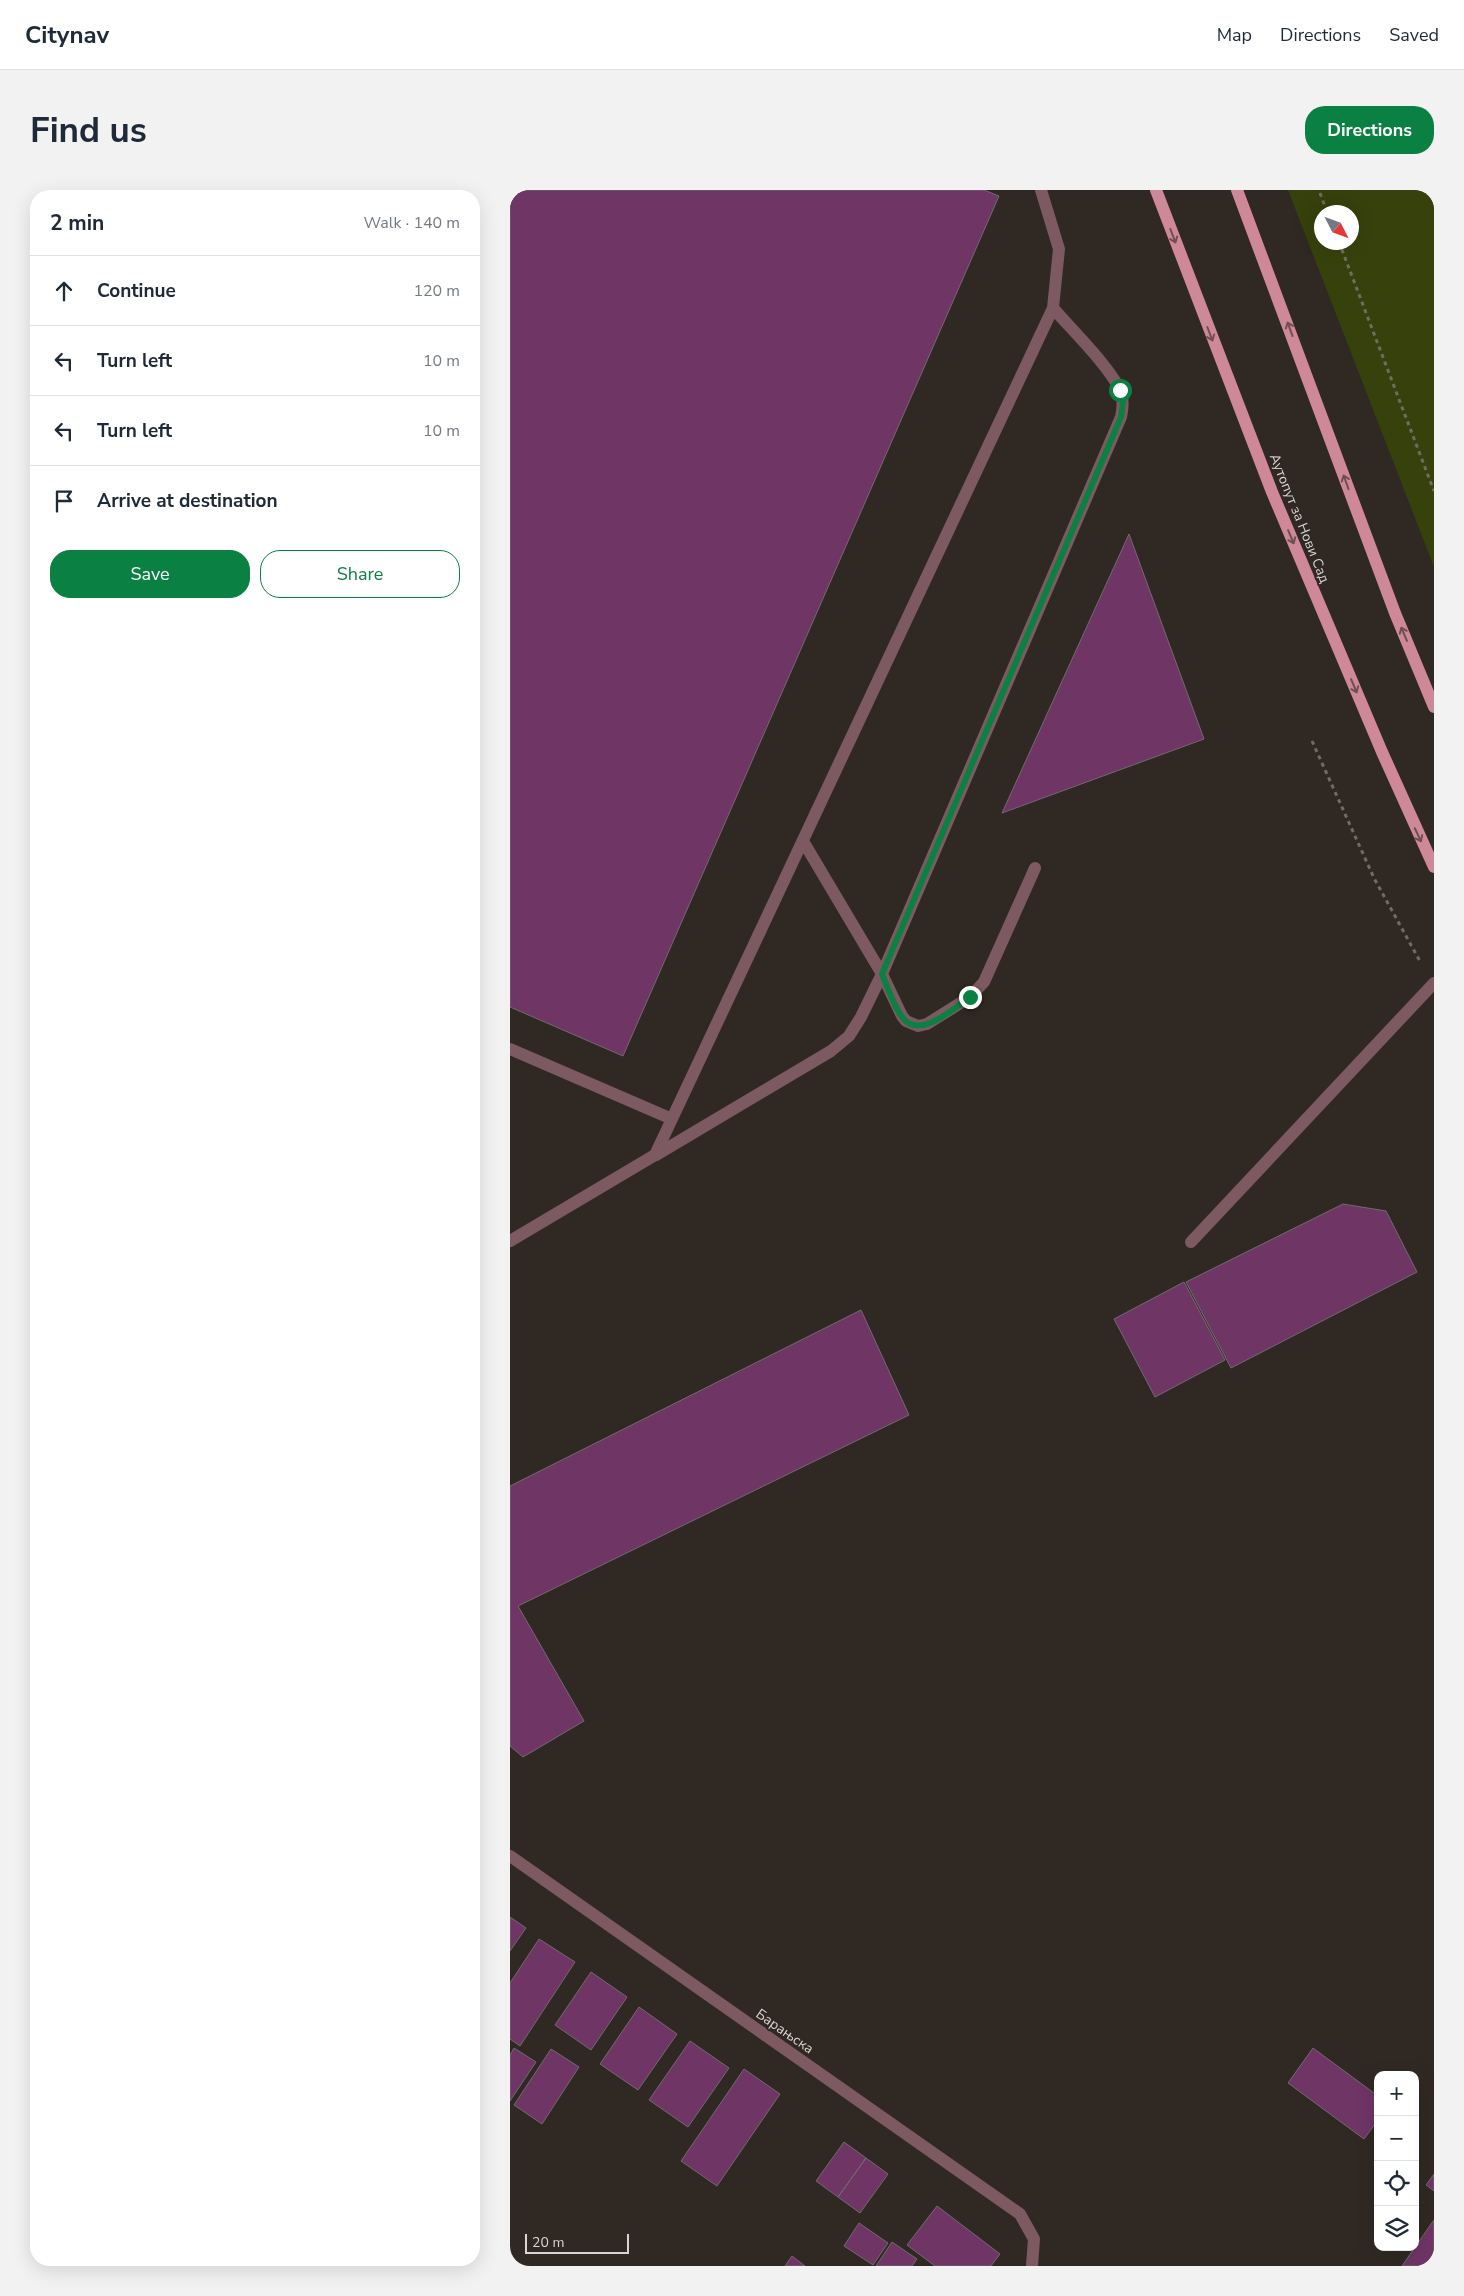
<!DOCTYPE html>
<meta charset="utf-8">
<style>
:root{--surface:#fff;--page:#f2f2f3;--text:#1f2937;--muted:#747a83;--line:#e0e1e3;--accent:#0b8043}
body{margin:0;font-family:"Nunito Sans",sans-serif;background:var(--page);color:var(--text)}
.controls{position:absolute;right:15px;bottom:15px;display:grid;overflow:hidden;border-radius:10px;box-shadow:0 5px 20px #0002}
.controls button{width:45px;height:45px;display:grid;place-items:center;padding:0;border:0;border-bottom:1px solid var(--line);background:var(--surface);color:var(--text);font:25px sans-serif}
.compass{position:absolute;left:804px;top:15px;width:45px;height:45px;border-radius:50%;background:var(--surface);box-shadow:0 5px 20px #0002;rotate:132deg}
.scale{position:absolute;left:15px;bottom:12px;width:104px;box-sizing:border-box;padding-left:5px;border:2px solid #dad5d2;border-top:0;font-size:14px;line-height:18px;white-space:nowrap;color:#dad5d2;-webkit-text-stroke:4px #302923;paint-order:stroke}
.stop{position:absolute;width:15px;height:15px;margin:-11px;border:4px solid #0b8043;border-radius:50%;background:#fff}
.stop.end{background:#0b8043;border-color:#fff;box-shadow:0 1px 5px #0008}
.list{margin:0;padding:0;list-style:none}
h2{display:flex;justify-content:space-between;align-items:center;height:65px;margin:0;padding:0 20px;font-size:21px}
h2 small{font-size:16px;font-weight:400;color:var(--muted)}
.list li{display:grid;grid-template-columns:32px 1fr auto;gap:15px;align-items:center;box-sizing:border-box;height:70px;padding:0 20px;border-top:1px solid var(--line)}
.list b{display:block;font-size:19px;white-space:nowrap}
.list em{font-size:16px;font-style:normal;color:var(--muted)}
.actions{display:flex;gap:10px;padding:15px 20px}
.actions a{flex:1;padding:11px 0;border:1px solid var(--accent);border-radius:20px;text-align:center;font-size:18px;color:var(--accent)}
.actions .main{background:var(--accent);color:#fff}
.icon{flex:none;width:28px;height:28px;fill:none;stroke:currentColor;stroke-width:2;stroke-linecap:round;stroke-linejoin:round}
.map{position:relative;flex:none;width:924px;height:2076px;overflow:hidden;border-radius:20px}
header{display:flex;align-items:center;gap:30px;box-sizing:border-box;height:70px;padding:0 25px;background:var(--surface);border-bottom:1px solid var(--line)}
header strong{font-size:24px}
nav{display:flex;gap:28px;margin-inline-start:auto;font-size:18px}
.intro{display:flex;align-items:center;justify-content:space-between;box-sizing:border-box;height:120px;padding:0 30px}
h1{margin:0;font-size:35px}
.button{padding:12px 22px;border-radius:20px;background:var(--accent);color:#fff;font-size:18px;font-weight:700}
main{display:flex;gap:30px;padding:0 30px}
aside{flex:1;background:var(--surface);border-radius:20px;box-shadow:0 5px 20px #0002}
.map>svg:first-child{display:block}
</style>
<header>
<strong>Citynav</strong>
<nav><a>Map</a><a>Directions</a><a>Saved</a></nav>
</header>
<div class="intro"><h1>Find us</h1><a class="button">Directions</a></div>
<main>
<aside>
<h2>2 min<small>Walk · 140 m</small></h2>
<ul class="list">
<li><svg class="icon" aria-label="ahead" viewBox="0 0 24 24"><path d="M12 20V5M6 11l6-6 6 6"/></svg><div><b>Continue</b></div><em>120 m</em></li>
<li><svg class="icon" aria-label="left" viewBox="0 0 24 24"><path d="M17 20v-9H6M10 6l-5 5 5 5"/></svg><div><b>Turn left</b></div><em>10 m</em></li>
<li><svg class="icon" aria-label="left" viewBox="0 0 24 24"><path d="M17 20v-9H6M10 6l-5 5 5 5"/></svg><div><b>Turn left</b></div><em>10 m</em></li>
<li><svg class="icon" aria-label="arrive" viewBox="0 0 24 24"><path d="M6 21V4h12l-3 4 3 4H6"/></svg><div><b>Arrive at destination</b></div></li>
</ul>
<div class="actions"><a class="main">Save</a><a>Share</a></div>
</aside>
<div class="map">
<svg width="924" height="2076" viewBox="0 0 924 2076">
<rect width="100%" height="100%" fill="#302923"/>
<!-- green -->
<path fill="#37410c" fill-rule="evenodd" d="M778,0H924V377ZM812,22H842V52H812Z"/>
<!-- building -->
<path fill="#6f3565" stroke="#726a70" d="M0,0H474L489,6L113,866L0,817Z
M619,344L694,549L492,623Z
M833,1014L876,1021L907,1082L721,1178L676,1092Z
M674,1092L715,1170L645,1207L604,1129Z
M351,1120L399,1225L8,1416L74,1531L13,1567L0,1556V1296Z
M0,1727L16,1738L0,1761Z
M29,1749L65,1772L10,1856L0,1849V1793Z
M81,1782L117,1807L81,1860L45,1835Z
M129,1817L167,1844L128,1900L90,1874Z
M180,1851L219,1878L178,1937L139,1910Z
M4,1858L26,1872L0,1911V1865Z
M803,1858L868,1906V1930L854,1949L778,1893Z
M41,1859L69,1877L32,1934L4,1915Z
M234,1879L270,1904L207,1996L171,1971Z
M334,1952L356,1968L328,2007L306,1991Z
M356,1968L378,1984L350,2023L328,2007Z
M924,1984V2001L916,1995Z
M427,2016L490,2064L481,2076H425L397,2055Z
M924,2030V2076H892L905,2057Z
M349,2033L378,2053L363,2075L334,2056Z
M382,2052L407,2069L402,2076H366Z
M282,2066L295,2076H275Z"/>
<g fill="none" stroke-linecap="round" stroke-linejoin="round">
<!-- path -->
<path stroke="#716b66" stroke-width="3" stroke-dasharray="4 4" stroke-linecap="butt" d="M810,3L817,22
M829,52L924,301
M802,551L864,688L911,773"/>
<!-- minor -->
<path stroke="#7d5a61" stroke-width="12" d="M293,651L372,784L392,826L396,831L408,836L417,834L460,807L474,792L525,678
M0,859L162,929
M146,965L321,861L339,846L351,827L372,784L611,227C613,218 614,209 610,200C599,176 562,140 543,118
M0,1051L145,965L543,118L549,59L531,0
M681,1052L924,793
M0,1666L510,2024L524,2049L522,2076"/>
<!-- major -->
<path stroke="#cf8897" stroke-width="12" d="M646,0L762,302L872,562L924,677
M727,0L885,423L924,517"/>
</g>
<!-- one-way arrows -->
<defs><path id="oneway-shaft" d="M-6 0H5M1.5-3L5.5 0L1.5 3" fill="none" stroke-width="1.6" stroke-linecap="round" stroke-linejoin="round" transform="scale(1.25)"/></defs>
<g stroke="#704f51">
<use href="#oneway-shaft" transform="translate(663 46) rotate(69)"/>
<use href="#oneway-shaft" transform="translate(780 139) rotate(-110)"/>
<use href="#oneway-shaft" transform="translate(700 144) rotate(69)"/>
<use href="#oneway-shaft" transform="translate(836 292) rotate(-110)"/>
<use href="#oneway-shaft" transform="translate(781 347) rotate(67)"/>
<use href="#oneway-shaft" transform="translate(894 444) rotate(-113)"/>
<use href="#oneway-shaft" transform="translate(844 496) rotate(67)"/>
<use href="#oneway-shaft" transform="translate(908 645) rotate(65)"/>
</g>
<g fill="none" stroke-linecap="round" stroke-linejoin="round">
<!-- route -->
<path stroke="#0b8043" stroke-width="6" d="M460,807C444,818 409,851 392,827C383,815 378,798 372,784L611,227L613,212L610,200"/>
</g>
<g text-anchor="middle" stroke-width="4" stroke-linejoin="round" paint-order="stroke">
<!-- street labels -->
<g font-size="14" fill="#dad5d2" stroke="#302923">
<text transform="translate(790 328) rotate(68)" y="5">Аутопут за Нови Сад</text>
<text transform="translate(275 1841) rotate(35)" y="5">Барањска</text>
</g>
</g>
</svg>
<div class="controls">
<button>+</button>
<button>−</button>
<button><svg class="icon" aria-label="locate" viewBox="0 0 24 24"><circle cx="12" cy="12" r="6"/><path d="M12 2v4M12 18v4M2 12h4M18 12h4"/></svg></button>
<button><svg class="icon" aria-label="layers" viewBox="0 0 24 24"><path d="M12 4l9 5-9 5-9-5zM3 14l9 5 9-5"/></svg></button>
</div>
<svg class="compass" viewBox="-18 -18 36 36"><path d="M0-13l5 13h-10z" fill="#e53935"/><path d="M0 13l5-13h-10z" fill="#747a83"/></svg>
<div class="scale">20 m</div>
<div class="stop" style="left:610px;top:200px"></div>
<div class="stop end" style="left:460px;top:807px"></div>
</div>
</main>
